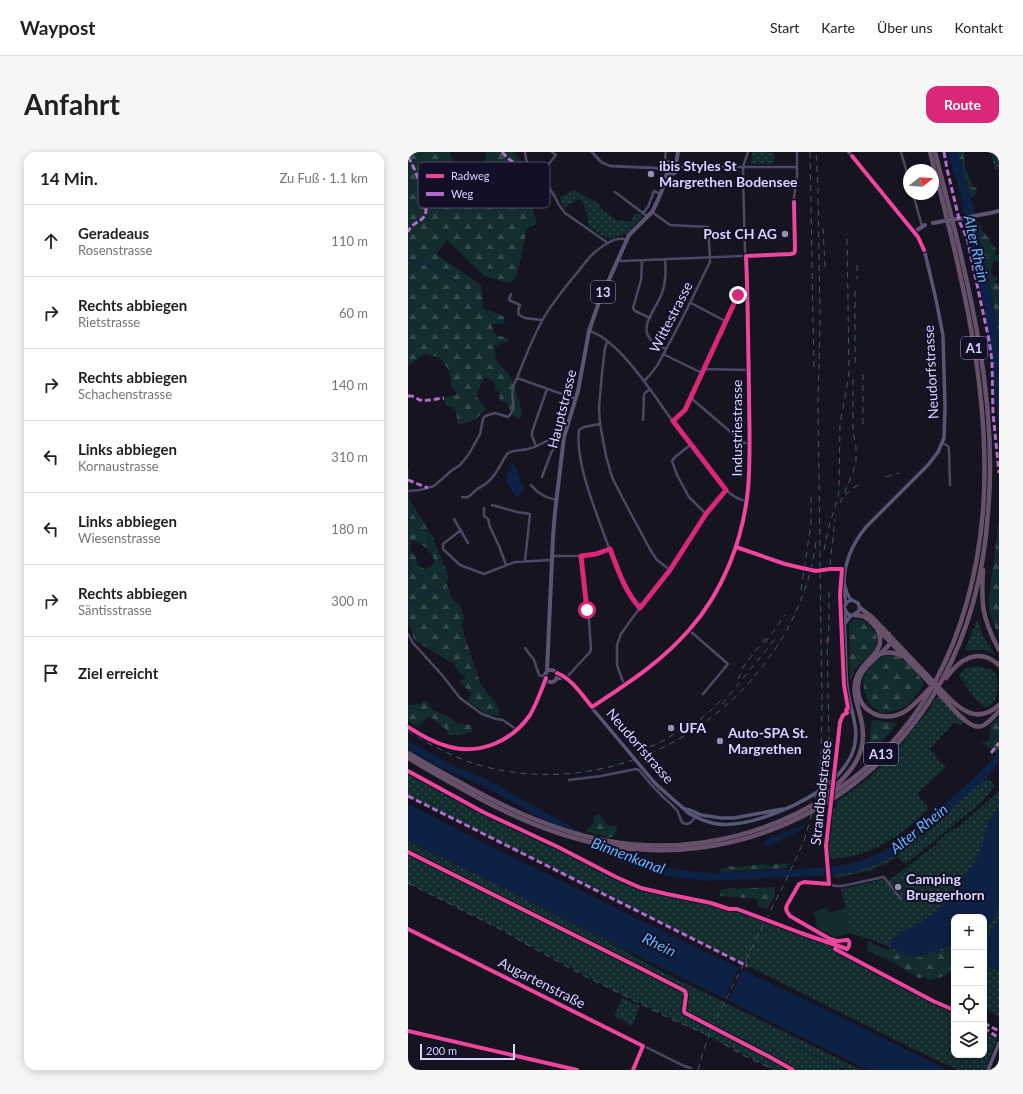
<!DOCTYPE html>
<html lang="de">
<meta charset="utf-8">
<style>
:root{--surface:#fff;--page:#f6f6f6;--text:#202124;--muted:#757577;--line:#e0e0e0;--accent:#db2777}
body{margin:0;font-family:Lato,sans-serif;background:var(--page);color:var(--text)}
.controls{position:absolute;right:12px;bottom:12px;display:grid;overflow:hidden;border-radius:8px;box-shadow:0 2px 10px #0003}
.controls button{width:36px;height:36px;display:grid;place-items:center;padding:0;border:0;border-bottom:1px solid var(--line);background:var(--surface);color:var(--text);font:20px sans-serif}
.compass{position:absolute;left:495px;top:12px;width:36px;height:36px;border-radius:50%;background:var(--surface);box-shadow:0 2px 10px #0003;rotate:73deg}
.scale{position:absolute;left:12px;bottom:10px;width:95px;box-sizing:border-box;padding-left:4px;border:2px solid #d9d4ff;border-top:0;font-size:11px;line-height:14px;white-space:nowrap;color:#d9d4ff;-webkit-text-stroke:3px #130f26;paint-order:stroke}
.stop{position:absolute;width:12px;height:12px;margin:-9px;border:3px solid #db2777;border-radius:50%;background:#fff}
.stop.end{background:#db2777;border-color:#fff;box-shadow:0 1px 4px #0008}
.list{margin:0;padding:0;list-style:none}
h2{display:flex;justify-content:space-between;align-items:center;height:52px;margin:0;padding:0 16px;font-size:17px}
h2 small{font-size:13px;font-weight:400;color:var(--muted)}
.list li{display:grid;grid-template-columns:26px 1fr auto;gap:12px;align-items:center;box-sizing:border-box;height:72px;padding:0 16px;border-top:1px solid var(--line)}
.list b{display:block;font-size:15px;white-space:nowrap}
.list p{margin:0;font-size:13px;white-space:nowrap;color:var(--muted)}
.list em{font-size:13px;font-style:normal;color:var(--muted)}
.icon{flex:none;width:22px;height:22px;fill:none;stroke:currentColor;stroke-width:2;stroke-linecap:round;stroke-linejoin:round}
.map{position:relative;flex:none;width:591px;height:918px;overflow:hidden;border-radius:12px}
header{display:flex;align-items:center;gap:24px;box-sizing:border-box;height:56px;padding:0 20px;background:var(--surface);border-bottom:1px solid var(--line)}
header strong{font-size:19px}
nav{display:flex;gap:22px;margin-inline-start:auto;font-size:14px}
.intro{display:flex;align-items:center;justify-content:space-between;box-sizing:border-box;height:96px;padding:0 24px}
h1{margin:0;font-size:28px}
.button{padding:10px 18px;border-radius:12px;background:var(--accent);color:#fff;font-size:14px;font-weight:700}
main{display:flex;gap:24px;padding:0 24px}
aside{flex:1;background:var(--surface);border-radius:12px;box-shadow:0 2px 10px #0003}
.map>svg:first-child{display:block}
</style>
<header>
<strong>Waypost</strong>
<nav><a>Start</a><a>Karte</a><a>Über uns</a><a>Kontakt</a></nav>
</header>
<div class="intro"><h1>Anfahrt</h1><a class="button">Route</a></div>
<main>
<aside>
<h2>14 Min.<small>Zu Fuß · 1.1 km</small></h2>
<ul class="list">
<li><svg class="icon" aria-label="ahead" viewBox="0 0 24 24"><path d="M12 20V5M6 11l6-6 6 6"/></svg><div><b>Geradeaus</b><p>Rosenstrasse</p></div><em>110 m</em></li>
<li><svg class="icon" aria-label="right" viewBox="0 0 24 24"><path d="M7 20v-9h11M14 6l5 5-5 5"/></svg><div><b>Rechts abbiegen</b><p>Rietstrasse</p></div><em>60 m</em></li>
<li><svg class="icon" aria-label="right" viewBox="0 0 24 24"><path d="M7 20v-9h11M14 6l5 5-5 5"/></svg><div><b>Rechts abbiegen</b><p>Schachenstrasse</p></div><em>140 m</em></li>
<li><svg class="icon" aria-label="left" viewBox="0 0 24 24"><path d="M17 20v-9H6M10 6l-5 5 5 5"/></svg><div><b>Links abbiegen</b><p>Kornaustrasse</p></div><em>310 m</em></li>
<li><svg class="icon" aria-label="left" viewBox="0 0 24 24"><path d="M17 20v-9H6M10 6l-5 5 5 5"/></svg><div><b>Links abbiegen</b><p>Wiesenstrasse</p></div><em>180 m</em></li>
<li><svg class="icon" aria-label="right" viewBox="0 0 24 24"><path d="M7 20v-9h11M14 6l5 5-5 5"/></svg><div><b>Rechts abbiegen</b><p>Säntisstrasse</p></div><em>300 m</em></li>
<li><svg class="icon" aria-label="arrive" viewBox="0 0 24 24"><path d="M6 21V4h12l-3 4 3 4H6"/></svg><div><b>Ziel erreicht</b></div></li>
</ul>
</aside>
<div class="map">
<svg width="591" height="918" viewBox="0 0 591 918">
<defs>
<pattern id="green-dots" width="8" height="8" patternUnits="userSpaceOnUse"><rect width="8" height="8" fill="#132c2d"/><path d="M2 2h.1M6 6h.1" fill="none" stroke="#354a4c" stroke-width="1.8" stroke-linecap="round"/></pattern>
<pattern id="forest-firs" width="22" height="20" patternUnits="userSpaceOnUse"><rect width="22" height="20" fill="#132c2d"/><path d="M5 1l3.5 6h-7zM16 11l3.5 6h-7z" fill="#354a4c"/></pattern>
</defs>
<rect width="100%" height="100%" fill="#161421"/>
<!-- green -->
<path fill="url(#green-dots)" d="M345,0H360L361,1L366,0V12H343L342,10Z
M583,0H591V17L587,18Z
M166,38L190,51L193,57L208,68L223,70L226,62H234V65L218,82L202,87L195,84L180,73C180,62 178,55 172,47L156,55L151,46Z
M569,468L572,473L574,483L589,504L578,498H557Z
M567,514C573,515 583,516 587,521C591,529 591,544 585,551C583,553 579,554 576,555L565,545L555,529L552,526V523L556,517Z
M530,544L555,570L552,574L546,570L522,597L529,604L528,606L538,615L509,642L520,656V658C487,687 468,703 423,707C422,706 421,706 420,705C417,700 422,669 423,661L424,658L430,654L427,650C436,644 445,639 453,632C484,606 507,577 530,544Z
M0,619L75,660L150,695L208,725L233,736L303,751L321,757L329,758L413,789L520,848L546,859V903H576V878L589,886L577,918H550L507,898L0,644Z
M579,627L584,630L586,634L579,644L569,654L504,707L497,712L490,705L464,718L428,726L425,723C444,720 461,716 478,708C492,701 504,691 515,680C536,662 556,642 579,627Z
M591,639V767C585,775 583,784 576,791V765H546V795L507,807L489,802L481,795L465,788L445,782L444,781L421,761L438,757L433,737L477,727L479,730L530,691L529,690L544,677L547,676L548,677Z
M0,689L102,739L143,761L194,786L248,817L276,831L304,844L454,918H366L316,892L205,838L111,788L96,779L0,731Z
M576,810L584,816L591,818V865H590L576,856Z
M214,846L232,854L224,874L206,864Z"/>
<!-- forest -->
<path fill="url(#forest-firs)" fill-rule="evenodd" d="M0,0H42L44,8L48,15L51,16L58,15L62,18H66L72,14L78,7V0H106L114,9L115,12L109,16L82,25L89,35L102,29L107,30L115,44L122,48L129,71L119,77L108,126L101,131L76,124L39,88L28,102L73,133L75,156L97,165L95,171L83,173L88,183L100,186L101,189L86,194L89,210L103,225L106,233L114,259L112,267L103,262L98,250L91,249L92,240L86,238L87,231L78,225L72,233L69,245L78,257L67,268L50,273L48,258C42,253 37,256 36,246L47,243L49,241L44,235L41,218L31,205L16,202L0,214Z
M548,0H557L555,4L556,6H557V16L562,26L565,36L567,35L569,37L567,43L563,46L561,45V39L557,34L553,9L550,7Z
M568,68L574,74L573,78L580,85L588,97L586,105L590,102L591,103V110L586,108C585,113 583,116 583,121L585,124L590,126L586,131H591V193L588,166L585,163L581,150L585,146L582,143L574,112L577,108L565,73Z
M0,317L1,318V346L25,386L41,425L38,429L44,448L52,453L56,465L54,473L57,485L72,531L90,555L92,564L80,563L59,548L64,542L52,530L58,525L50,520L46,512L6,488L0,468ZM4,388C16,394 23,396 27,410L23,415L19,416L18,418L11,414L7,404L2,398Z
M591,368V485L581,460V445Z
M449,467C457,469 461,471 466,479C477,495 456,506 448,517C445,521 443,525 442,529L441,472L445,468Z
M486,503C499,507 510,521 516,532L504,549L498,554L490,558L477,561L472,560L463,554L459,548L456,537L455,527L460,518L468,509L476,504Z
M18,548L20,552L25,558L41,565L48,571L63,573L64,580L53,583H40L39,578L21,564L10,575L0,569V553L13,552Z
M591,565V597L588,601L573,590H579L582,585L583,572Z
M465,568L489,571L481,582L463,599L461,597L463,574Z
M191,662L200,674L208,673L209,682L201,686L177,679L186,671L185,665Z
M370,711L374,712L380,711L379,716L312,720L313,717L317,716L320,714L327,715L351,713L354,712L362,714Z
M366,735L367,744L359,757L351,754L348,747L312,744L313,737Z
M460,789L479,798L483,797L489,802L507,807L546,795V817C536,824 532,827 519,828L517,825L510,826L485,810L459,799Z"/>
<!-- pitch -->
<path fill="#132c2d" d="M419,756L421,761L438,756L444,781L424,786L423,783L409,776L406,759Z"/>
<!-- water -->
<path fill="#0d2144" d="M540,0H550L566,56L584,143L591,186V275L577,158L549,28L545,20Z
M103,312H105C109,316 110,321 112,326C115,334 119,341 108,345L98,329L99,321L102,318Z
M0,588L40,611L78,627L168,677L216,702L233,708L260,716L299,721L376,717L386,718L437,713L454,708L474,700L492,690L562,630L582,610L591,597C591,613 589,614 579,626L500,694L478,708L450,719L425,723L296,729L265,725L237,718L213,710L186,696L74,633L35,617L0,597Z
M0,652C59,683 118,712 178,741C298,801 419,858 539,918H460L143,761L102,739L0,689Z
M590,655H591V756L576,782V765H546V793C535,796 519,803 509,804C500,805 488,800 482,794L484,787L496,779L510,772L519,766L536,752L568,708L572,701L575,688L582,666H583Z
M395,673L396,674L395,677L360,694L357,693L356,691L359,688Z
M591,767V818L584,816L576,810V791C583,784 585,775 591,767Z"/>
<!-- pier -->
<path fill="#161421" d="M332,814L336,816L319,850L315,848Z"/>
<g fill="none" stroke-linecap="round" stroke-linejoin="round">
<!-- stream -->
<path stroke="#0d2144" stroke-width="1" d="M0,108L26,116L48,129L79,162L94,172H101L109,168
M0,356L22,384L21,391C29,401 33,412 39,423
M0,410L7,422L16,425L24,420
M29,420L34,423L38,422
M38,436L41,435
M1,449C8,450 18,445 21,440L34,437
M383,892L437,918"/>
<!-- minor -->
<path stroke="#4a4962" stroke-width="2.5" d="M117,0L118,7L120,13L142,37L147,45L151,53L157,61L200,91
M258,0L257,6L259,11
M493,0L501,28
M269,15H389
M130,25L148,3L144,0
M207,40L239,64
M505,42L514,74
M235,61L240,55L246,39L253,42
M257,107C258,119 258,130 254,141C249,156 229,175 244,189C248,193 253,195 258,197
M210,108L214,109L383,102L386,101L387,99L386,45L389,25V0
M234,109L233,128L225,156L227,159L242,166
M103,142L101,148L112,153L110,159L111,163L117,166L134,168
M283,151L317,169
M181,179C210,186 248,246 265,270C277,286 289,301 301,316C311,329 321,347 339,349
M199,190L197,196L194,221L191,256L192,272L198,304L204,325L214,345L243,399L249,408L262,418
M255,202L294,221
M296,217L340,218
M236,229C249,218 255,202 263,188C277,162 289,136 302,110V106L300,75L262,73L244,60
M283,246L332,288L336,291H341
M168,247L109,226C117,206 124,187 134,169C143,152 156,137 168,122C174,115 179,107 186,101C194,94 208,83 219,88
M235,268L236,243L237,241L242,237
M265,269L277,258L329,145L333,138L339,136
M192,272L176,275L171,278C167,308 186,355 197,385C206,409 214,437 232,456
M534,291L540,294L541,298L542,333
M282,293L266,306L264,309L269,323L281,345L298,362
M128,294L124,284V280L139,237
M134,325L143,301L152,285
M123,333C130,342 137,345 148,348
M0,339L12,338L26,334L43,319L52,313L61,302L72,282L75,267L77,264L87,261L100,265C110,256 102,245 105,235C106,232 108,228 109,226
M54,345C61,347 63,342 68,338C72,335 77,333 81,329C89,322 93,311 99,302C105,297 113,299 120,297C132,295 143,283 156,285
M84,353L109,360L122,362L117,409
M76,356V364L80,367L82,375L91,394L98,413
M46,367L60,391
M53,378L35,392V397L52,413L76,422L107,410L143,408
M144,404H173L188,402L202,397
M281,478L320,512L295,542
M0,482L5,491L34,523L52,546L74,562L88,567L95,568L109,578
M117,496L126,508L131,523L137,525
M158,526L182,500L183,497L181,468L173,404
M217,533L214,527L209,513V493L213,482L225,465L262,418L298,362L318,338
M184,555C221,531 259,507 287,471C314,435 333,393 339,348C344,305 341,258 340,215C339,148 336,82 335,15L340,0
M426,622L433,566L437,562L444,560
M161,628L193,624L228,617L231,618C238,627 246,636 254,644C259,649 266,654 270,660C272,664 272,672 278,672C284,672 287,666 289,661
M422,654L418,694L421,732L427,734H434L476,725L493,747
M0,777L276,914L283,916
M0,879L169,918
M225,918L235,894"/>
<!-- tertiary -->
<path stroke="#4a4962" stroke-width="3" d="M184,0L193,10L202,14L248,16L257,19
M250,16L257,14"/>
<!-- secondary -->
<path stroke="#575674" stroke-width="3.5" d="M436,431L439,441L443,448
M438,451C432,423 440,397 458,375L520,313L530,300L536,286L537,255L535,183L527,143L517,101L513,90L506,80
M436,473C438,471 440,466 443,464C449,460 454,461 450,451L444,448L439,450L436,455L439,461L443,464
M149,521L154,523L163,531L246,630C255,639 265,647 275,656C278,658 279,661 282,662C289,666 296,669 304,671C338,679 402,650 426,627C435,618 443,608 446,596C452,575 441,555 439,534C437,513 438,491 436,470L438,460
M148,527L157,525
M277,657L282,658L293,663L313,666H326L375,657
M580,918L591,891"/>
<!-- primary -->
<path stroke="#5e5373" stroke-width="4" d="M441,0L506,80L517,73
M257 16a6 6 0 1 1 12 0a6 6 0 1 1-12 0Z
M268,12L270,0
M561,65L582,61L591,59
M525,71L536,69
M137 524a6 6 0 1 1 12 0a6 6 0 1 1-12 0Z
M139,519L145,385L147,360L156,285L170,239L181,179L191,150L221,83L244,60L249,50L257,31L259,20
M0,575C13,583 26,591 42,595C72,603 104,589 122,563C129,551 133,539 138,526"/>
<!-- motorway -->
<path stroke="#67516a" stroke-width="4.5" d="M575,418C573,453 574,466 591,498
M452,456L464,465L519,523
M447,463L455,464L461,468L517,526
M481,482C482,485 483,488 482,491C481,494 478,496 476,498C467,507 454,516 451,528C444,556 472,573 496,560C505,555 513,545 521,537
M473,502C481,499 487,500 494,504
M538,526C551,508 570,494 591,513
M537,542C553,559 570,572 591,553
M535,546C543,554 562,579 574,574C581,571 586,564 591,559
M0,601C63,637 127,676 200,689C330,712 464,646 527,530C555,478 570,418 575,359C584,237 552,117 522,0
M0,606C62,642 125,680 196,693C333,718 468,650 534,528C562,477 576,419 580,361C591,239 557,118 527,0
M416,644C443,622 463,600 452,563C449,551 444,539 448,527C454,506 483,500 468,475"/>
<!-- rail -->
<path stroke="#43596b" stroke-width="1" stroke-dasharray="6 5" stroke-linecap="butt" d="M402,0L406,220
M415,76L417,116
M449,113V127
M447,139V214
M455,222V274
M478,325L491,321
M437,343L445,336L454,331
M432,351L445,320L448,309V296L445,279V224
M416,398L421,374L428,352L431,339L432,272L438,240L441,221L439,81
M422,413L427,367
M393,438L403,371V340
M420,490L421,471V439
M357,491L377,463
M330,527L337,512L358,486
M314,552L367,487
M283,574L299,562L316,545
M0,579C29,597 58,612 92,618C198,638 304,589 365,500C388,467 403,429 408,389
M231,598L250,592L285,570
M418,624L421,587L419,485
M0,731L96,779L111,788L167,819L265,868L296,881
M316,892L335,903L367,918
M290,918L295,900L304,875L377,730L396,689L404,661L409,638L413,604L414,554L410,251L412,169L410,35L408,0"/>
<!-- minor-bridge -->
<path stroke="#4a4962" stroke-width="2.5" d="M422,654L426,622"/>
<!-- primary-bridge -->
<path stroke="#5e5373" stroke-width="4" d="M536,69L561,65"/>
<!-- motorway-bridge -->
<path stroke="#67516a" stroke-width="4.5" d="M519,523L537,542
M517,526L535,546"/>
<!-- quiet -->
<path stroke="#b06ccc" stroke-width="3" stroke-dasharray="6 3" stroke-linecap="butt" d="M94,0C101,8 109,15 120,13
M536,0L539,17L552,71L559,86L581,188L584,209L585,261L591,321
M0,5C6,13 22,54 17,63C14,70 4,70 0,80
M0,244H4L14,249L36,246
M0,328L20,336
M583,601L591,591
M0,644L339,814
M576,871L591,879
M576,876L591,886"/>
<!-- cycleway casing -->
<g stroke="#130f26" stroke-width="6">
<path id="cycleway" d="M444,4L510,85L516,98
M149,521C164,527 174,543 184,555C220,531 252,511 281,478C315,440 335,388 340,337C343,304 341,271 341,237C340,193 340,148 338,104L383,102L386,101L387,99L386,50
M0,575C13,583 26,591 42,595C72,603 104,589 122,563C129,551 133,539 138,526
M0,619L75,660L150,695L208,725L233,736L259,742L303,751L321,757H329L393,781L439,797C442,794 442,790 440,788L429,789L422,787L382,764C379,760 377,758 379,753L391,732L396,730L421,732L418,694L432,570L435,563L439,561L438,558L440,556L436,533L435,512L432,443L434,417H422L408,419L394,416L377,412L328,395
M0,700L228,814L277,839L278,843L276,859L277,861L360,904L385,918
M0,777L235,894L225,918
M427,797L525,849L546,858
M0,879L169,918"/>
</g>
<!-- cycleway -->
<use href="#cycleway" stroke="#ed469a" stroke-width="4"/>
</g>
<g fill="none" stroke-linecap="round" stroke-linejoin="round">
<!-- route -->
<path stroke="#db2777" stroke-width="5" d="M179,458L173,404L188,402L202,397C210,418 217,440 232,456L262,418L298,362L318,338L265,269L277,258L330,143"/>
</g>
<!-- markers -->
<g fill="#9591b1" stroke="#130f26" stroke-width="1.5">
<circle cx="243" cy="22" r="4"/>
<circle cx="377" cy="82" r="4"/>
<circle cx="263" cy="576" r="4"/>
<circle cx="312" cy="589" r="4"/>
<circle cx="490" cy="735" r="4"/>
</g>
<g text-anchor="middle" stroke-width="4" stroke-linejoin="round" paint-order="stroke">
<!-- shield labels -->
<g fill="#130f26" stroke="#9e99be" stroke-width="1">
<rect x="183" y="129" width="24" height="22" rx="3"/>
<rect x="553" y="185" width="26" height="22" rx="3"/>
<rect x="456" y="591" width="34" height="22" rx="3"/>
</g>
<g font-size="13" font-weight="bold" fill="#d9d4ff">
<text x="195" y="145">13</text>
<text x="566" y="201">A1</text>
<text x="473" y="607">A13</text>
</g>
<!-- poi labels -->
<g font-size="14" font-weight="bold" fill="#d9d4ff" stroke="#130f26" text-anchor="start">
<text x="251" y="19">ibis Styles St<tspan x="251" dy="16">Margrethen Bodensee</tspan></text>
<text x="369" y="87" text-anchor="end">Post CH AG</text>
<text x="271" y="581">UFA</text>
<text x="320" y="586">Auto-SPA St.<tspan x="320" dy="16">Margrethen</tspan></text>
<text x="498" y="732">Camping<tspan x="498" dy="16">Bruggerhorn</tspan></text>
</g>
<!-- street labels -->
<g font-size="14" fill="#d9d4ff" stroke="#130f26">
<text transform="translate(263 165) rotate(-63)" y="5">Wittestrasse</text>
<text transform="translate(523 220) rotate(-93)" y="5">Neudorfstrasse</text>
<text transform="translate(154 257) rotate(-76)" y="5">Hauptstrasse</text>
<text transform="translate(329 276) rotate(-90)" y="5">Industriestrasse</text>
<text transform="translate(232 594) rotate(49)" y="5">Neudorfstrasse</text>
<text transform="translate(413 641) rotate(-84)" y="5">Strandbadstrasse</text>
<text transform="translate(134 831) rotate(27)" y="5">Augartenstraße</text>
</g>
<!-- water labels -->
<g font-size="15" font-style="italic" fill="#62b6ff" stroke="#130f26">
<text transform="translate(568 97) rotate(77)" y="5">Alter Rhein</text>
<text transform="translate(511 677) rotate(-39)" y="5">Alter Rhein</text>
<text transform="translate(220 704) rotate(21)" y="5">Binnenkanal</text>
<text transform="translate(251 793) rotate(26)" y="5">Rhein</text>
</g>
</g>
<!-- legend -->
<rect x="10" y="10" width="132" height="46" rx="6" fill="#130f26" stroke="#4e4a67" stroke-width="1"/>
<rect x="18" y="22" width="18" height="4" fill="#ed469a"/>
<rect x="18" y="40" width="18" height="4" fill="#b06ccc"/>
<g font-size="11" fill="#d9d4ff">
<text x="43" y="28">Radweg</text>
<text x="43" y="46">Weg</text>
</g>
</svg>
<div class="controls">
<button>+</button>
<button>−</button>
<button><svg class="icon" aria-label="locate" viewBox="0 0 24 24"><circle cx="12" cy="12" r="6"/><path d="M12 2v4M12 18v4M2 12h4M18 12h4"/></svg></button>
<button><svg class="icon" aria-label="layers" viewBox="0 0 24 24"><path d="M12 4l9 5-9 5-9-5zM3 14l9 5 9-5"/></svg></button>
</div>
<svg class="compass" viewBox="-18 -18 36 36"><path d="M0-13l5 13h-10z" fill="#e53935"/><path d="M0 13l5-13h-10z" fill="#757577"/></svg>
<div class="scale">200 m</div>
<div class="stop" style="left:179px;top:458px"></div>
<div class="stop end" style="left:330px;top:143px"></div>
</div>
</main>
